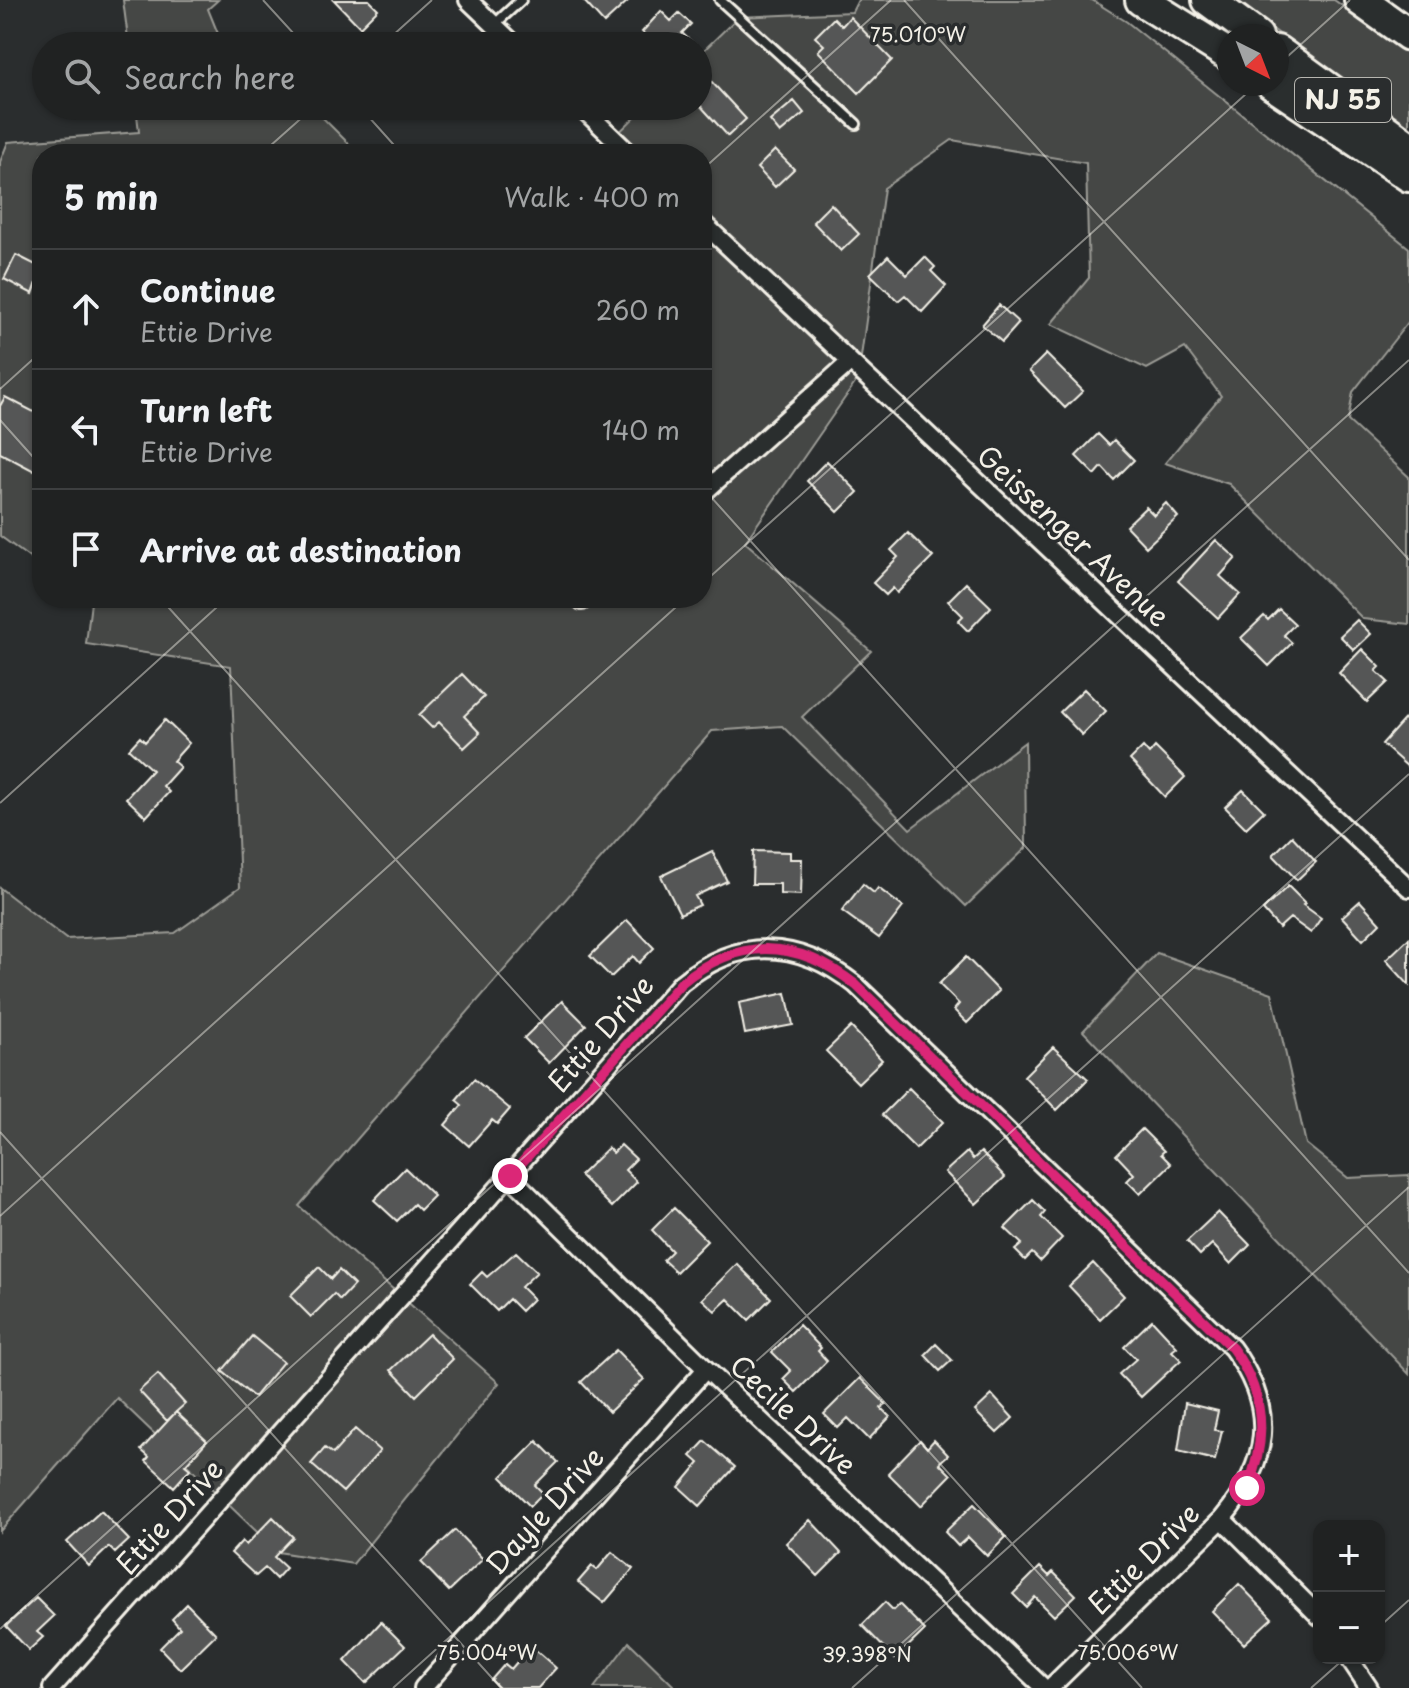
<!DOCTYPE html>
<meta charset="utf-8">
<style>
:root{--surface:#202222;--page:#282a2a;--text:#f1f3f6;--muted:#a2a4a5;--line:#3d3f40}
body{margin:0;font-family:"Playpen Sans",sans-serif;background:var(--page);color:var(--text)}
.controls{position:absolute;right:24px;bottom:24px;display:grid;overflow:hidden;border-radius:16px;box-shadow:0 2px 6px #0004}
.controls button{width:72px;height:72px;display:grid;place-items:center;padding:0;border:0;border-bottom:2px solid var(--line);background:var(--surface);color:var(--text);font:40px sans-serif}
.compass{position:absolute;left:1217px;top:24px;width:72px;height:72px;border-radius:50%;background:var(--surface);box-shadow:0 2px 6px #0004;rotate:138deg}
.stop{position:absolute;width:24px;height:24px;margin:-18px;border:6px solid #db2777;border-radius:50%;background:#fff}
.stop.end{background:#db2777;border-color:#fff;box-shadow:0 2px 8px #0008}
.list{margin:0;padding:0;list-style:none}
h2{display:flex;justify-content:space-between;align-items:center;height:104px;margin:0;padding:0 32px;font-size:34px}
h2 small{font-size:26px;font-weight:400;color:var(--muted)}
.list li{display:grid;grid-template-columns:52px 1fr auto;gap:24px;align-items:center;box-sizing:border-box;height:120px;padding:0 32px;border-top:2px solid var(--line)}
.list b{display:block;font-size:30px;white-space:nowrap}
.list p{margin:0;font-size:26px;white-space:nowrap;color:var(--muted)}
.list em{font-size:26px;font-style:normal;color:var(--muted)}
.icon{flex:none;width:44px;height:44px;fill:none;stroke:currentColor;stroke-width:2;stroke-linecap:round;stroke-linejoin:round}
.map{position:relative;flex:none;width:1409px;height:1688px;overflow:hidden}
.search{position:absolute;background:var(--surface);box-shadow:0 2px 6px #0004;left:32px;top:32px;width:680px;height:88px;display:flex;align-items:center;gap:20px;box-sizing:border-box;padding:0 28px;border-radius:44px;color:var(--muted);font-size:30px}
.panel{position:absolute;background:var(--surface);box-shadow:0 2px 6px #0004;left:32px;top:144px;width:680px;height:464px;border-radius:32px}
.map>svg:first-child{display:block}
</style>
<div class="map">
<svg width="1409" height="1688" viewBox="0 0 1409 1688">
<rect width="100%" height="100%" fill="#2a2d2e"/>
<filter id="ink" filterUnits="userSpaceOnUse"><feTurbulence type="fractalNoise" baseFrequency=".0125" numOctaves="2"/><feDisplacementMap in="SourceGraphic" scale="16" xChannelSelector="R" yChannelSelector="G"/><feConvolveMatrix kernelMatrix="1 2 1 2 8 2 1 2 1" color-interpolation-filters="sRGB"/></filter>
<g filter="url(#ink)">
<!-- green -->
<path fill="#444645" stroke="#9c9c96" stroke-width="2" d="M123,0H218L208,9L223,46H129Z
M858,0H1092L1127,22L1409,248V321L1353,392L1348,421L1409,477V624L1363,619L1229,484L1165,463L1221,396L1185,348L1147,369L1051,324L1089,278L1086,163L952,140L884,188L858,379L745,542L871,651L802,717L910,829L1025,742L1026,848L966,906L782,726L712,731L299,1206L499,1383L353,1564L278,1552L117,1398L0,1531V888L66,939L175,933L240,887L231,666L86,644L91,602L85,598H702V154H597L646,106H698V56L738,17L852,12Z
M1233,0H1334L1409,53V129Z
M136,106H311L359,154H42V567L0,536V162L8,142L139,132Z
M1157,953L1272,993L1306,1144L1348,1178L1409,1175V1374L1083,1031Z
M629,1642L676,1688H594Z"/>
<!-- building -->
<path fill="#555756" stroke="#f4f1e8" stroke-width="2" d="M334,0H369L378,9L360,27Z
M583,0H629L604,23Z
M661,11L671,21L679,13L691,24L682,33L696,46H657L642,32Z
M850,17L892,60L859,93L818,51L824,45L815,37L834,18L842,26Z
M709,79L746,119L728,136L698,103V89Z
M794,101L804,113L780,133L770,121Z
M775,150L794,169L775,187L757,168Z
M831,204L859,234L841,251L813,222Z
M16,255L42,268L33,294L4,279Z
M888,256L907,275L925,257L935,267L931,271L946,286L922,312L905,295L898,301L870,274Z
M999,305L1019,323L1002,342L982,325Z
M1046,354L1083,391L1065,408L1029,371Z
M5,397L42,416V475L0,453V406Z
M1098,434L1109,445L1114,440L1134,460L1114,480L1102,467L1095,475L1076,456Z
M827,461L858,492L838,512L807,481Z
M1166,503L1178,517L1146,547L1126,526L1146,507L1154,515Z
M908,533L933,557L897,593L893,588L886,595L873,583L898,557L891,550Z
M1216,540L1236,558L1220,576L1240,594L1218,618L1178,581Z
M966,583L991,607L968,631L958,621L963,616L948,601Z
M1279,609L1295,624L1284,635L1292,643L1269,666L1241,638L1264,616L1268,620Z
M1357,620L1371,634L1354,650L1340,636Z
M1362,649L1380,667L1376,671L1388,682L1367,702L1339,673Z
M462,674L484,697L464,716L480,733L464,748L439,722L432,728L419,715Z
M1084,689L1106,711L1082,735L1060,712Z
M1409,714V768L1382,744Z
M165,720L189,743L173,761L180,767L163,786L169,792L146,817L126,798L152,770L129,749L140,737L145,742Z
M1143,747L1149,754L1155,747L1185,777L1165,797L1130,760Z
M1243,790L1264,811L1246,828L1225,807Z
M1292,836L1316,862L1297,880L1273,855Z
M712,851L727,881L695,896L700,905L680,914L661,876Z
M753,851L790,852V859H802L801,895L780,894V884H752Z
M863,884L874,893L878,888L903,907L879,938L842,911Z
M1288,886L1305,903L1303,905L1321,918L1311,933L1290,918L1279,928L1263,910Z
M1360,901L1380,923L1363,940L1342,917Z
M627,920L654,948L639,963L633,956L611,977L590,956Z
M1409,938V985L1386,960Z
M966,957L999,991L967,1023L954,1010L959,1004L939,984Z
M786,993L793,1025L745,1034L739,1003Z
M562,1001L586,1025L549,1063L524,1038Z
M851,1027L882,1060L858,1083L826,1051Z
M1053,1047L1088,1079L1057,1110L1024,1076Z
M474,1079L510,1109L497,1124L492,1120L469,1146L445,1125L462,1105L456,1100Z
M909,1088L943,1122L916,1149L882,1115Z
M1142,1129L1164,1151L1161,1154L1171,1164L1140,1194L1127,1181L1134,1174L1116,1155Z
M621,1145L636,1159L625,1170L637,1182L612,1207L580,1175L608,1148L613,1153Z
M967,1152L973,1159L981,1152L1005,1177L976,1204L945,1172Z
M405,1168L434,1196L420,1210L414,1204L397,1221L374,1200Z
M1033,1200L1045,1212L1041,1217L1062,1238L1040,1261L1032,1253L1025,1260L1015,1250L1022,1244L1005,1228Z
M674,1208L707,1241L676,1272L663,1260L672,1251L652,1230Z
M1218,1212L1250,1245L1231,1264L1212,1244L1200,1255L1187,1241Z
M516,1252L537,1272L521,1287L533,1299L521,1311L509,1299L497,1311L470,1284L482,1272L487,1277Z
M1093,1263L1124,1296L1100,1319L1069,1286Z
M737,1264L771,1298L749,1320L728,1299L715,1311L702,1299Z
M319,1267L331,1279L339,1270L354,1285L340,1300L334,1294L311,1317L290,1296Z
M1152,1320L1177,1347L1172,1351L1181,1360L1141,1397L1119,1374L1136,1359L1124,1347Z
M799,1325L821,1348L818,1351L827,1361L796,1392L783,1379L791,1371L772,1352Z
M429,1334L453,1359L416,1396L391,1370Z
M252,1336L283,1362L254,1397L222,1371Z
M936,1344L952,1360L940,1371L925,1355Z
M616,1350L644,1379L609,1412L581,1382Z
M158,1374L185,1404L176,1412L207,1441L185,1465L190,1469L174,1487L146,1461L149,1457L141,1450L176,1412L167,1421L139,1391Z
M860,1378L886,1404L881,1408L890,1417L869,1439L848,1418L838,1428L824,1414Z
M992,1395L1013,1418L997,1433L975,1411Z
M1185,1403L1218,1411L1214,1430L1222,1431L1215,1460L1178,1451Z
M355,1429L380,1451L343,1492L311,1464L325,1448L333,1454Z
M920,1440L927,1448L934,1440L948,1455L939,1463L951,1475L921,1506L888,1473Z
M537,1441L558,1462L535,1485L543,1493L530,1506L501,1477Z
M705,1441L735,1467L700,1506L679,1487L699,1463L691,1456Z
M974,1504L1006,1537L987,1556L968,1537L958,1546L945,1532Z
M101,1511L129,1540L115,1553L109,1547L89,1566L67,1542Z
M273,1517L293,1537L274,1557L286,1568L276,1579L265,1568L256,1576L231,1553L242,1541L246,1545Z
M810,1520L841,1553L818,1576L786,1543Z
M455,1530L483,1559L449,1591L421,1562Z
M612,1552L633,1569L604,1603L578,1582L592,1566L597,1570Z
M1040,1567L1049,1576L1053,1572L1076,1595L1054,1616L1035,1597L1026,1607L1013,1594Z
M1239,1584L1272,1618L1244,1644L1212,1611Z
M36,1598L54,1616L37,1632L43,1637L29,1650L6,1626Z
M885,1602L893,1610L899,1604L925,1630L895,1659L862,1625Z
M187,1604L216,1634L180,1669L160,1648L180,1628L172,1619Z
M381,1622L405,1646L366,1683L345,1661Z
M531,1646L556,1668L538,1688H499L491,1680L505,1664L511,1669Z"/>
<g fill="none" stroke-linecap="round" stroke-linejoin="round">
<!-- lane casing -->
<g stroke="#f4f1e8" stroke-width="14">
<path id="lane" d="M720,0L856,124
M494,25L521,0"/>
</g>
<!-- street casing -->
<g stroke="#f4f1e8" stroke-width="22">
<path id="street" d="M468,0L516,46
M580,106L630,154
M702,222L1409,888
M702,494L850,362
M582,601L586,598
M510,1176L706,1369L1044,1688
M1222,1519L1319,1616
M1349,1658L1369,1688
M52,1688L681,983C739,936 798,939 856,985L1232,1348C1278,1410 1269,1462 1222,1519L1050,1688
M423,1688L706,1369"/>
</g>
<!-- highway casing -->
<g stroke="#f4f1e8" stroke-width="36">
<path id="highway" d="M1141,0L1229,55
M1208,0L1257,36
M1360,0L1409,35
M1277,51L1409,147
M1272,84L1409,176"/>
</g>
<!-- lane -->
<use href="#lane" stroke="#2a2d2e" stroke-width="8"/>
<!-- street -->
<use href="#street" stroke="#2a2d2e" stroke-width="16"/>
<!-- highway -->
<use href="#highway" stroke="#2a2d2e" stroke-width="30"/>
</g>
</g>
<g fill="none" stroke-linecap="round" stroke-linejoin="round" filter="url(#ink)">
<!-- route -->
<path stroke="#db2777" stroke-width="10" d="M510,1176L681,983C739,936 798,939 856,985L1232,1348C1265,1392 1268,1439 1247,1488"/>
</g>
<!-- ticks -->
<path fill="none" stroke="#f4f1e8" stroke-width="2" stroke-opacity="0.45" d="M263,0L305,46M904,0L1409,560M381,46L432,0M1277,66L1350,0M359,106L402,154M261,154L315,106M702,170L891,0M0,389L42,351M0,420L42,467M702,487L1409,1273M702,584L1257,84M160,598L1142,1688M0,803L227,598M0,1132L501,1688M0,1216L686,598M1379,1627L1409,1600M0,1629L1409,360M393,1688L1409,774M852,1688L1409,1187M1311,1688L1345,1658"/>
<g text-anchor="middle" stroke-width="7" stroke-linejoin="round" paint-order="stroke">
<!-- shield labels -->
<rect fill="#2a2d2e" stroke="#b7b6b0" stroke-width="2" x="1295" y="78" width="96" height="44" rx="6"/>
<g font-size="26" font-weight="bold" fill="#f4f1e8">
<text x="1343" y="109">NJ 55</text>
</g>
<!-- street labels -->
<g font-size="28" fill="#f4f1e8" stroke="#2a2d2e">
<text transform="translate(1073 536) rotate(43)" y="10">Geissenger Avenue</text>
<text transform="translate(601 1034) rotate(-49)" y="10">Ettie Drive</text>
<text transform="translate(793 1415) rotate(43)" y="10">Cecile Drive</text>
<text transform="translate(545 1511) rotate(-48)" y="10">Dayle Drive</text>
<text transform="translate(170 1517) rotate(-48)" y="10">Ettie Drive</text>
<text transform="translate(1144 1559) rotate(-45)" y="10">Ettie Drive</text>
</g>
</g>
<g font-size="20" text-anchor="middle" fill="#f4f1e8" stroke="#2a2d2e" stroke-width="7" stroke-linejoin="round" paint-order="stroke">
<text x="918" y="42">75.010°W</text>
<text x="487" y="1660">75.004°W</text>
<text x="1128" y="1660">75.006°W</text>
<text x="867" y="1662">39.398°N</text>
</g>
</svg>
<div class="controls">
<button>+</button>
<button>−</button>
</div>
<svg class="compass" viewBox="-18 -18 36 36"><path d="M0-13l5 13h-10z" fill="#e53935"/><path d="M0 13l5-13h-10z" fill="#a2a4a5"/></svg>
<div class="stop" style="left:1247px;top:1488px"></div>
<div class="stop end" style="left:510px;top:1176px"></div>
<div class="search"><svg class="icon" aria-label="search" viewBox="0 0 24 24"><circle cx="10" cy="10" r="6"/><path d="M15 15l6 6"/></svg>Search here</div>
<section class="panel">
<h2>5 min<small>Walk · 400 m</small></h2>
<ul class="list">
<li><svg class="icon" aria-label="ahead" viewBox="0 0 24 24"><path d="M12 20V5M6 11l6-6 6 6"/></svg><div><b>Continue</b><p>Ettie Drive</p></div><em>260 m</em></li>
<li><svg class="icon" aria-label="left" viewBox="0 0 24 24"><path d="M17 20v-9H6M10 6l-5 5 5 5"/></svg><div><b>Turn left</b><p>Ettie Drive</p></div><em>140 m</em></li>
<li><svg class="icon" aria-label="arrive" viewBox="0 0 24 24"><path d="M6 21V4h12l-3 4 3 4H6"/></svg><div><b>Arrive at destination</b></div></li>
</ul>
</section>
</div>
